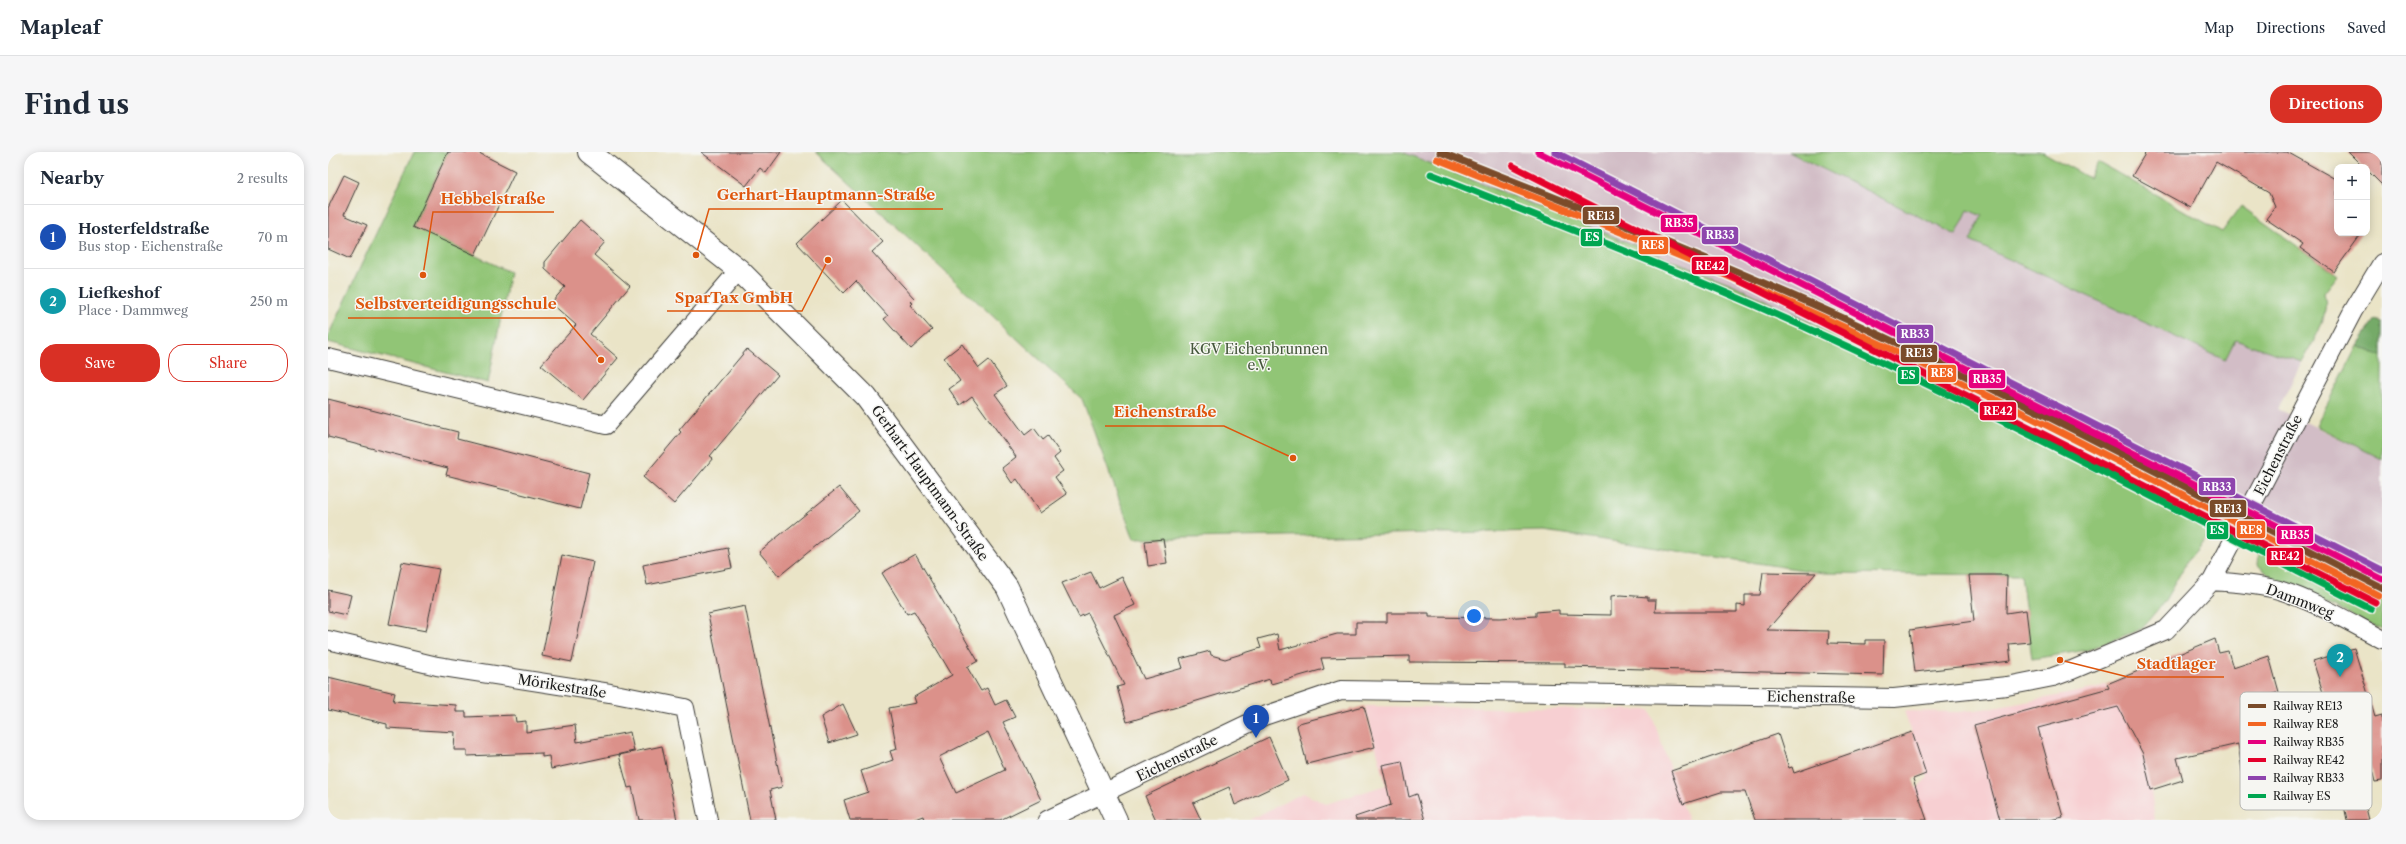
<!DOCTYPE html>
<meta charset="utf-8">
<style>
:root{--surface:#fff;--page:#f6f6f7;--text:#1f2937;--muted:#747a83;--line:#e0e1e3;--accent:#d93025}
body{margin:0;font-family:"Libre Caslon Text",serif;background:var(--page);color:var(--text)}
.controls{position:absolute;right:12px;top:12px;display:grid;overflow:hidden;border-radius:8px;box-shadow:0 2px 10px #0003}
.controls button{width:36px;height:36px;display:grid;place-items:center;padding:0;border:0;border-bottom:1px solid var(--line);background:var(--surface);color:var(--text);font:20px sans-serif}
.you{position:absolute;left:1146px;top:464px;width:14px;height:14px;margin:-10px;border:3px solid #fff;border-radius:50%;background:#1a73e8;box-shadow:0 0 0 6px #1a73e833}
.badge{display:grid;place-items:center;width:26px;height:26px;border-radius:50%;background:var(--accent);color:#fff;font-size:13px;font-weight:700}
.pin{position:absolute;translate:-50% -33px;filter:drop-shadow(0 1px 2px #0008)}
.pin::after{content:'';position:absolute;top:21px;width:14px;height:12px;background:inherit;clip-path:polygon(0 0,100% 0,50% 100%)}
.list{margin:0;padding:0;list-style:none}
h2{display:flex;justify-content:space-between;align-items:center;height:52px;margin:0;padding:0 16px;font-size:17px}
h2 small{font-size:13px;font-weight:400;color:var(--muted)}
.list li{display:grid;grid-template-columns:26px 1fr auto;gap:12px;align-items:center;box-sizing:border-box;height:64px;padding:0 16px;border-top:1px solid var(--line)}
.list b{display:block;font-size:15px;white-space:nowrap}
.list p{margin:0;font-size:13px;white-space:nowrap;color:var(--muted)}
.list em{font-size:13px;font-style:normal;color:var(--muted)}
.actions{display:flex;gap:8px;padding:12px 16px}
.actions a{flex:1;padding:9px 0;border:1px solid var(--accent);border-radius:16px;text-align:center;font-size:14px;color:var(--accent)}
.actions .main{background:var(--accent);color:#fff}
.map{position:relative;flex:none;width:2054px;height:668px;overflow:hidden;border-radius:16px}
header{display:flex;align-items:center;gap:24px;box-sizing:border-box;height:56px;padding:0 20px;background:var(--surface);border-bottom:1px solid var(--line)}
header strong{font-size:19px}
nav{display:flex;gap:22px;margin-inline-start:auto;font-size:14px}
.intro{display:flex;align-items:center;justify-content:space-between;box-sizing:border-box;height:96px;padding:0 24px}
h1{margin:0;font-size:28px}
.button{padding:10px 18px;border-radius:16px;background:var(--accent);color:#fff;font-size:14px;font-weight:700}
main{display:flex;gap:24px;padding:0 24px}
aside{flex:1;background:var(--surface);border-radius:16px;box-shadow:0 2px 10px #0003}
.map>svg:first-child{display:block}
</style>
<header>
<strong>Mapleaf</strong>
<nav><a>Map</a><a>Directions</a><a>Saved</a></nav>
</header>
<div class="intro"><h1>Find us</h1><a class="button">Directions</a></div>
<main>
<aside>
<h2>Nearby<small>2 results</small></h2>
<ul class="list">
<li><span class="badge" style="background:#1a4fb4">1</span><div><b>Hosterfeldstraße</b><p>Bus stop · Eichenstraße</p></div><em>70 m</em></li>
<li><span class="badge" style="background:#0f9aa8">2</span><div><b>Liefkeshof</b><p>Place · Dammweg</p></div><em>250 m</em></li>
</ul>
<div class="actions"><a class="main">Save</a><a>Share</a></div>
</aside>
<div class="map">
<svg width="2054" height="668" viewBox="0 0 2054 668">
<rect width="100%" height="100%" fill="#f6f6f2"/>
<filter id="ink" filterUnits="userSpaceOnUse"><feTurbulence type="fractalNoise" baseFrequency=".025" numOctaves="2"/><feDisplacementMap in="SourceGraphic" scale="8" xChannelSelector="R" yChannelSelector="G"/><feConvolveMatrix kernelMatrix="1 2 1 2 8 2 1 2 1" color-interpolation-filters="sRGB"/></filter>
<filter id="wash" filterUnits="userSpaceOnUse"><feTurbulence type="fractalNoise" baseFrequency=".012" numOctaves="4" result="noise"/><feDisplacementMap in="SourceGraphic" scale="16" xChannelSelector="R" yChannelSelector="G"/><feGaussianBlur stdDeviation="0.9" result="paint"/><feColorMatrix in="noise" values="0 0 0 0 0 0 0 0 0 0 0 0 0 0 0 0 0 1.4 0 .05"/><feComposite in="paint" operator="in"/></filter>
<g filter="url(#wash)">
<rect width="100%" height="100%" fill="#eae4c7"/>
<!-- built -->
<path fill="#f7cfd2" d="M1778,532L1815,602L1823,639L1827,668H1496L1589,636L1600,625L1576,559L1630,560L1671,555L1770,536Z
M1037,554L1322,558L1360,668H921L975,641L998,652L1058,633Z"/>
<!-- industrial -->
<path fill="#d2bdc6" d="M1074,0H1461L1627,82L1639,57L1654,64L1642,89L1897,208L1907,188L1974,210L1950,257L2054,307V449L1406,133Z"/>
<!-- green -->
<path fill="#91c576" stroke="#567049" d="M86,0H120L85,74L182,120L160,231L0,190V184Z
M488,0H1074L1406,133L1892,370L1860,408L1836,450L1813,477L1759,498L1704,507L1693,423L1495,421L1217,379L806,387L754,247Z
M1461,0H1715L1761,26L1770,10L1894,80L1913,54L2010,123L1996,141C2003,164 1984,191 1974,210L1907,188L1897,208L1642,89L1654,64L1640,58L1628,83Z
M2029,194L2054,204V307L1988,274Z
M1932,389L2054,449V478L1942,424L1930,413Z"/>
<!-- forest -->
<path fill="#74aa67" stroke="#486342" d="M2048,167L2054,170V204L2029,194Z"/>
<g id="blocks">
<!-- building -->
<path fill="#db918a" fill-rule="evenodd" d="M120,0H149L187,19L147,103L85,75Z
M373,0H453L438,21L432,16L418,34Z
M1818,0H1959L2009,28V81H2034L2006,120L1972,96L1975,92L1938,67L1947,55L1941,41L1888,10L1863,56L1804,24Z
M2020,0H2054V33L2039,18V15H2035Z
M16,23L31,30L16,63L39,73L22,107L0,97V56Z
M514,48L555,90L544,100L586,146L582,150L584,151L582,153L604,178L583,197L556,167L560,164L528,129L516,141L469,91Z
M252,68L277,90L266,103L302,134L262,182L290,206L255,248L213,213L248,173L223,151L237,135L217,117V110Z
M634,192L651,216L661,208L679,234L667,242L697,283L706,276L715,288L720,284L732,301L726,306L735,319L727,325L739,342L712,361L689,327L684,331L674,316L688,305L644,244L632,253L621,237L632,229L616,206Z
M419,197L450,223L382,304L385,306L346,352L315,325L353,280L351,278Z
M0,247L130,280L129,287L261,321L252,357L118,323L120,316L0,285Z
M511,335L531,359L451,424L431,400Z
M835,387L839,411L820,414L817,389Z
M400,396L404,416L319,433L315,413Z
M587,402L650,509L639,515L653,539L659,536L667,553L678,548L687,565L675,570L713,648L672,668H596L595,664L584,668H522L516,648L540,640L533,619L565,608L562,599L569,597L561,556L588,551L586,545L624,523L586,459L579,462L554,421ZM660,580L677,618L628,641L611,605Z
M234,403L265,410L244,510L214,504Z
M74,410L111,417L98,479L61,472Z
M763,420L771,436L794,425L807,453L786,463L816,527L855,516L852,507L882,499L883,503L897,507L933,496L930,487L949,482L952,498L1009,482H1028V470H1059V461H1101V465L1172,466L1208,464V460L1231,458V462L1283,463V444L1293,443L1320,445V448H1328L1327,460H1409V453L1417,454V443H1432L1435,420L1488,421L1439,478L1501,479L1500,491L1537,492V488H1556L1555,523L1237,515V511L1081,510V504L993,506L996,517L943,532L942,527L799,570L789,535L796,533L760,461L751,465L734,431Z
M1641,423H1679L1678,461L1698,458L1702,490L1681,492L1683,509L1587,520L1582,478L1646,469Z
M0,438L23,443L18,463L0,459Z
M417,454L454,635L442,638L448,668H422L380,462Z
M1887,487L1891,501L1900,499L1905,516L1941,504L1951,540L1935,545L1938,557L1921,589L1932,586L1948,645L1921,652L1917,638L1910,592L1849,606L1855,628L1823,638L1815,602L1790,555L1710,576L1735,665L1722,668H1672L1646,573L1781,536L1779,532Z
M2026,496L2047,565L2054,563V629L2047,630L2037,589L2021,593L2013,566L2004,569L1985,509Z
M0,525L67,541L65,549L128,553V560H138V565L187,563L188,570L198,569V580L247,573L249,590L302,580L306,599L223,617L221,604L214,605V601L139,604V598H126L127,580L59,576V572L0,558Z
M515,552L529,582L501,591L493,565Z
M1036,554L1047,595L979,612L969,574L971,571Z
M1584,580L1598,622L1585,627L1599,668H1427L1417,640H1393L1355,652L1343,619L1450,582L1461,616L1464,615L1466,621Z
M941,585L960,628L907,653L901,635L865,651L873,668H828L817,644Z
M334,594L349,668H311L304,635L300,636L291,603Z
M1074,609L1081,645L1089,642L1097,668H1028L1027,665L1063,653L1054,613Z
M2034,639L2041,668H2019L2014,644Z"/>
</g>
</g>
<g filter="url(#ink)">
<use href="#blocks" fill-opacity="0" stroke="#3b3a36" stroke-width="1"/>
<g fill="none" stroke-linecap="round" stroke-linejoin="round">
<!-- minor casing -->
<g stroke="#3b3a36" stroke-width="20">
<path id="minor" d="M0,206L278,273L411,118
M1884,429C1907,431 1929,432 1951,438C1987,449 2021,470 2054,487
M0,488L109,514L282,541L357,556L380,668
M719,668L936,564L1013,538L1566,546L1679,534L1725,525L1744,518L1838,478L1884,429L2025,159L2054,111"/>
</g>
<!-- tertiary casing -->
<g stroke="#3b3a36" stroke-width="24">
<path id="tertiary" d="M261,0L411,118L538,245L679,435L788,668"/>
</g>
<!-- minor -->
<use href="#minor" stroke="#fff" stroke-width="18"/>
<!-- tertiary -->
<use href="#tertiary" stroke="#fff" stroke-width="22"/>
<!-- rail-1 casing -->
<g stroke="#f6f6f2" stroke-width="10">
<path id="rail-1" d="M1112,0C1246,53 1381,105 1513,165C1696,249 1874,344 2054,436"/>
</g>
<!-- rail-2 casing -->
<g stroke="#f6f6f2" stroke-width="10">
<path id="rail-2" d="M1109,7C1243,60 1378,112 1509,172C1693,256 1871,352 2050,443"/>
</g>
<!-- rail-3 casing -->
<g stroke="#f6f6f2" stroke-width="10">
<path id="rail-3" d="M1210,0L2054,427"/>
</g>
<!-- rail-4 casing -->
<g stroke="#f6f6f2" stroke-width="10">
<path id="rail-4" d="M1185,14L2047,450"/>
</g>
<!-- rail-5 casing -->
<g stroke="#f6f6f2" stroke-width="10">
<path id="rail-5" d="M1227,0L2054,418"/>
</g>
<!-- rail-6 casing -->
<g stroke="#f6f6f2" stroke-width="10">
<path id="rail-6" d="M1103,22C1237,75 1372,127 1503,187C1686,271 1864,366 2043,457"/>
</g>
<!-- rail-1 -->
<use href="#rail-1" stroke="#7a4b2a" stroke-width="7"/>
<!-- rail-2 -->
<use href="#rail-2" stroke="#f26522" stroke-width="7"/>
<!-- rail-3 -->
<use href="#rail-3" stroke="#e5007d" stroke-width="7"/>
<!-- rail-4 -->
<use href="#rail-4" stroke="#e4002b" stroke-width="7"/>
<!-- rail-5 -->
<use href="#rail-5" stroke="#8e44ad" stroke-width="7"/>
<!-- rail-6 -->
<use href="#rail-6" stroke="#00a651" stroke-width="7"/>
</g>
</g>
<g text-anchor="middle" stroke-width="3" stroke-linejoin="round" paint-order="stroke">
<!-- park labels -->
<g font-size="14" fill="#45573c" stroke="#f6f6f2">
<text x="931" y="202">KGV Eichenbrunnen<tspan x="931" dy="16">e.V.</tspan></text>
</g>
<!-- street labels -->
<g font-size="14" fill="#1c1c1c" stroke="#f6f6f2">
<text transform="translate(1950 303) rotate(-63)" y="5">Eichenstraße</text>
<text transform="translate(602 331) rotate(54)" y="5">Gerhart-Hauptmann-Straße</text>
<text transform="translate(1972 449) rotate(21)" y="5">Dammweg</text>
<text transform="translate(234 534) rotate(9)" y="5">Mörikestraße</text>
<text transform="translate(1483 545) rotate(1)" y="5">Eichenstraße</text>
<text transform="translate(849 606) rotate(-26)" y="5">Eichenstraße</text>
</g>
</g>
<!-- legend -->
<rect x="1912" y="540" width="132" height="118" rx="6" fill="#f6f6f2" stroke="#b5b5b2" stroke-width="1"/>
<rect x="1920" y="552" width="18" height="4" fill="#7a4b2a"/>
<rect x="1920" y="570" width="18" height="4" fill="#f26522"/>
<rect x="1920" y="588" width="18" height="4" fill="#e5007d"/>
<rect x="1920" y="606" width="18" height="4" fill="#e4002b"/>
<rect x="1920" y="624" width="18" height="4" fill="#8e44ad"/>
<rect x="1920" y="642" width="18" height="4" fill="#00a651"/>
<g font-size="11" fill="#1c1c1c">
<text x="1945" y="558">Railway RE13</text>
<text x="1945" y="576">Railway RE8</text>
<text x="1945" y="594">Railway RB35</text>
<text x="1945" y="612">Railway RE42</text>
<text x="1945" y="630">Railway RB33</text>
<text x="1945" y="648">Railway ES</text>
</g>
<!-- callouts -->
<path fill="none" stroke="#de560d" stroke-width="1.5" d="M368 103L381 57H615M95 123L105 60H226M500 108L474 159H339M273 208L237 166H20M965 306L896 274H777M1732 508L1800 525H1896"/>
<g fill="#de560d" stroke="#f6f6f2" stroke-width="1.5">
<circle cx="368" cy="103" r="4"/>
<circle cx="95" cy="123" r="4"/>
<circle cx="500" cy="108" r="4"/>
<circle cx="273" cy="208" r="4"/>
<circle cx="965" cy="306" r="4"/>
<circle cx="1732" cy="508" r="4"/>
</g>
<g font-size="15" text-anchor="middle" font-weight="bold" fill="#de560d" stroke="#f6f6f2" stroke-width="3" stroke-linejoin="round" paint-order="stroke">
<text x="498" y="48">Gerhart-Hauptmann-Straße</text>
<text x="165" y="52">Hebbelstraße</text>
<text x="406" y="151">SparTax GmbH</text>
<text x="128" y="157">Selbstverteidigungsschule</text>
<text x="837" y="265">Eichenstraße</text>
<text x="1848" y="517">Stadtlager</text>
</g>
<g stroke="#f6f6f2" stroke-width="1.5">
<rect x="1254" y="54" width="38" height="19" rx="4" fill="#7a4b2a"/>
<rect x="1332" y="62" width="38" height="19" rx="4" fill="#e5007d"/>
<rect x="1373" y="74" width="38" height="19" rx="4" fill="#8e44ad"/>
<rect x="1252" y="76" width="23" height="19" rx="4" fill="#00a651"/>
<rect x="1310" y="84" width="31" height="19" rx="4" fill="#f26522"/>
<rect x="1363" y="104" width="38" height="19" rx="4" fill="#e4002b"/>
<rect x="1568" y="172" width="38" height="20" rx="4" fill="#8e44ad"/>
<rect x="1572" y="192" width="38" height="19" rx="4" fill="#7a4b2a"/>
<rect x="1599" y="212" width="30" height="19" rx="4" fill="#f26522"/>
<rect x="1569" y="214" width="23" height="19" rx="4" fill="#00a651"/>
<rect x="1640" y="217" width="38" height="20" rx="4" fill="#e5007d"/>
<rect x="1651" y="249" width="38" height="20" rx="4" fill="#e4002b"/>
<rect x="1870" y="325" width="38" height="19" rx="4" fill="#8e44ad"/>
<rect x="1881" y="347" width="38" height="19" rx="4" fill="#7a4b2a"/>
<rect x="1908" y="368" width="30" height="19" rx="4" fill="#f26522"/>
<rect x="1878" y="369" width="23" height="19" rx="4" fill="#00a651"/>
<rect x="1948" y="373" width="38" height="20" rx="4" fill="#e5007d"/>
<rect x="1938" y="395" width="38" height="19" rx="4" fill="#e4002b"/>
</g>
<g font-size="11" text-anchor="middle" font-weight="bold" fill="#fff">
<text x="1273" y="68">RE13</text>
<text x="1351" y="75">RB35</text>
<text x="1392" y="87">RB33</text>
<text x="1264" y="89">ES</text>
<text x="1325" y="97">RE8</text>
<text x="1382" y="118">RE42</text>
<text x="1587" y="186">RB33</text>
<text x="1591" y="205">RE13</text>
<text x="1614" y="225">RE8</text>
<text x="1580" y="227">ES</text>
<text x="1659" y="231">RB35</text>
<text x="1670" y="263">RE42</text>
<text x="1889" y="339">RB33</text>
<text x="1900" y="361">RE13</text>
<text x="1923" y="382">RE8</text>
<text x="1889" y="382">ES</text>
<text x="1967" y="387">RB35</text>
<text x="1957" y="408">RE42</text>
</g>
</svg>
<div class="controls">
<button>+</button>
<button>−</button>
</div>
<div class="you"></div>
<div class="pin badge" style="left:928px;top:586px;background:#1a4fb4">1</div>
<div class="pin badge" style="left:2012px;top:525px;background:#0f9aa8">2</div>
</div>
</main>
